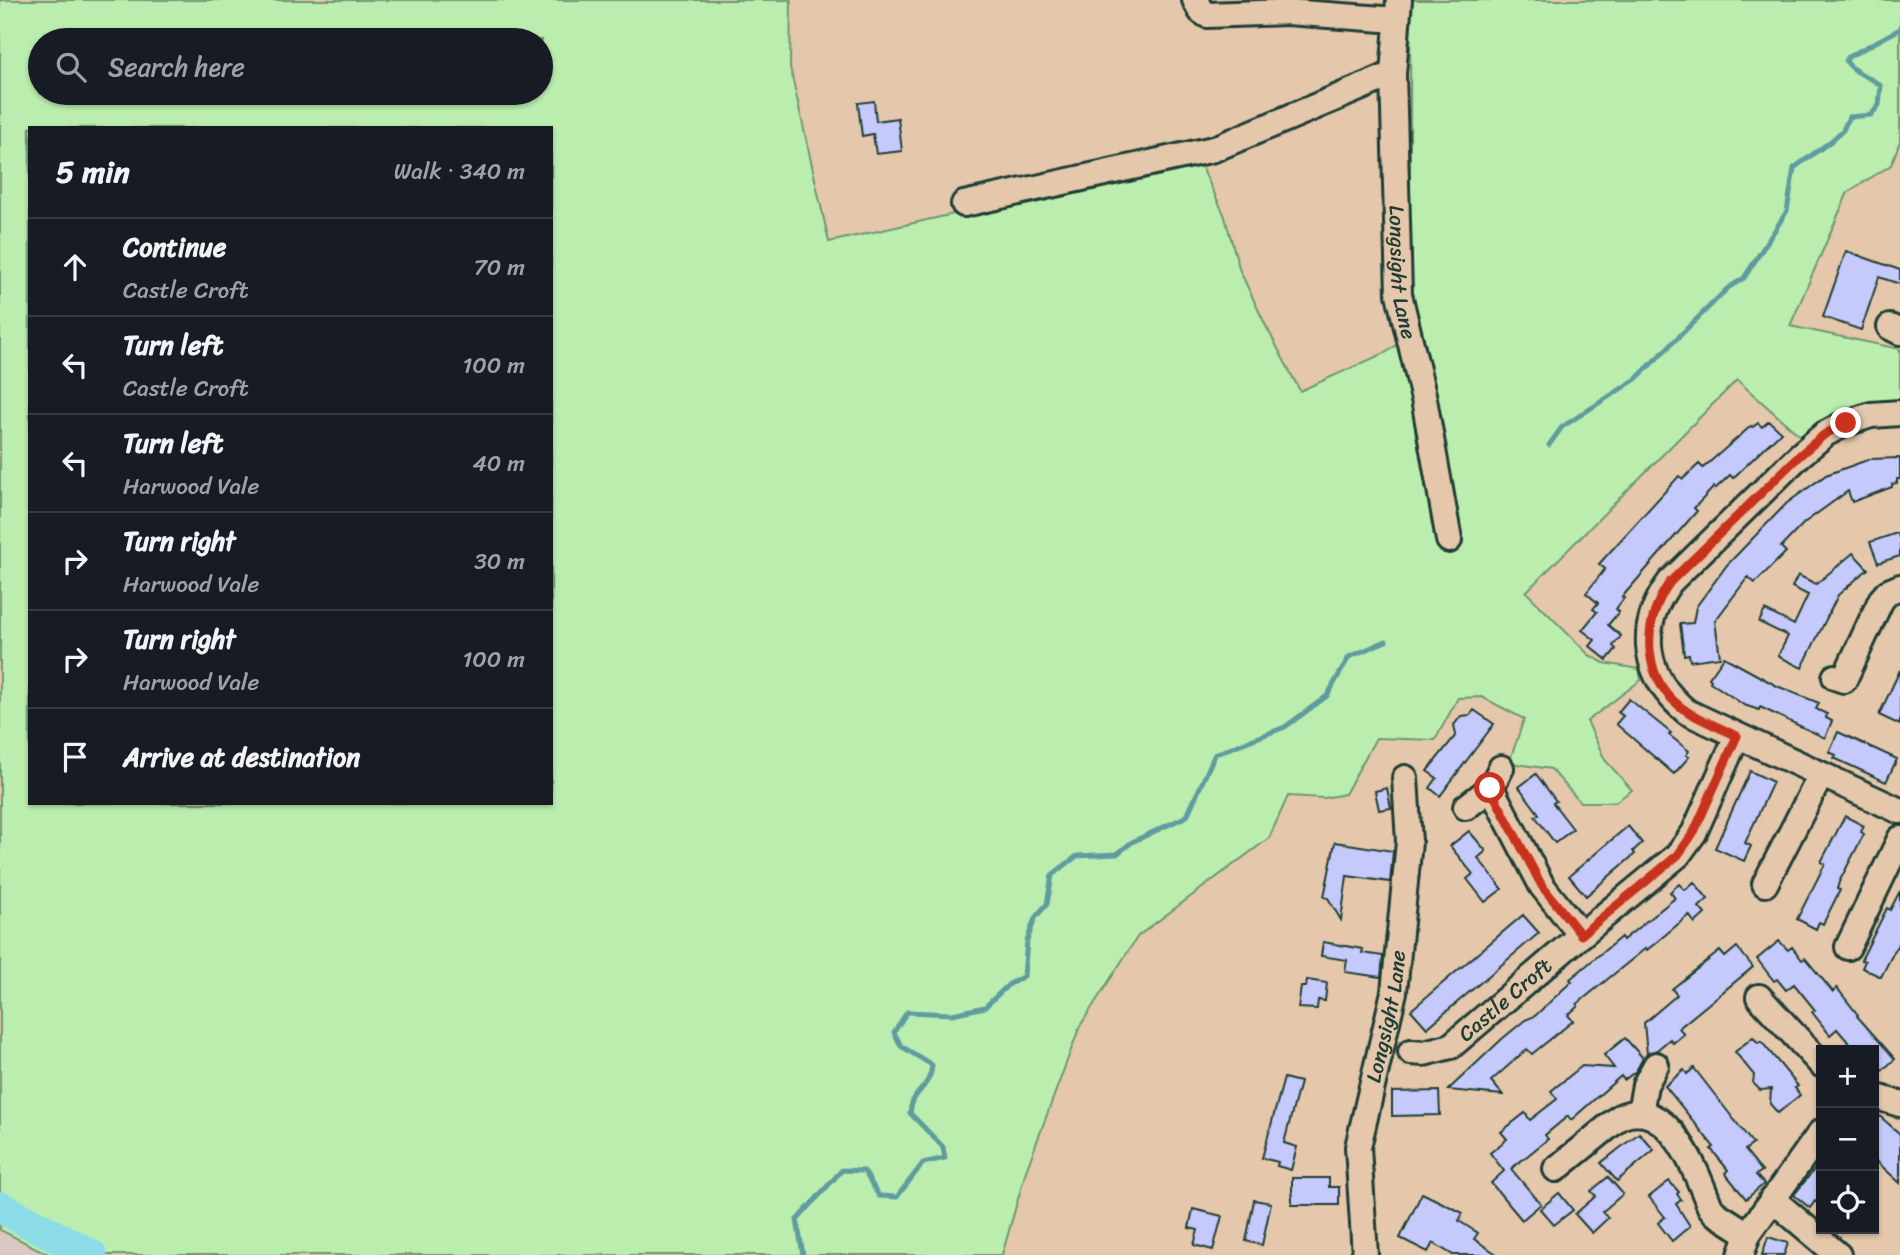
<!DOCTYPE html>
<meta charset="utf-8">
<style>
:root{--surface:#171b24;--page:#242831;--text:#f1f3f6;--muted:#9ea1a6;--line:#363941}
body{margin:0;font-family:Sriracha,sans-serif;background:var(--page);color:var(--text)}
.controls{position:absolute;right:21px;bottom:21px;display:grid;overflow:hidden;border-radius:0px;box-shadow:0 2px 5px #0004}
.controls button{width:63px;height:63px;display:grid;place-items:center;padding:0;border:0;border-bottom:2px solid var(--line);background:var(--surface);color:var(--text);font:35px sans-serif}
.stop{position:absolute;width:21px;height:21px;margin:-16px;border:5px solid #c8321e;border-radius:50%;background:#fff}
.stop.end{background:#c8321e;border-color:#fff;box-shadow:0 2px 7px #0008}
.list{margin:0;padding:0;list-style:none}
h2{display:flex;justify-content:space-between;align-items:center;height:91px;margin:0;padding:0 28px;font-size:30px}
h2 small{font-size:23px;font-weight:400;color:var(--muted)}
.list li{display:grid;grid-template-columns:46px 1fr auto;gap:21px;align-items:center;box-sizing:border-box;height:98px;padding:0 28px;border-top:2px solid var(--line)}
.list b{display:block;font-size:26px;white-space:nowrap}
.list p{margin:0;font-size:23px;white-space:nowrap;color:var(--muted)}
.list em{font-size:23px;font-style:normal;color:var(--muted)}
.icon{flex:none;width:38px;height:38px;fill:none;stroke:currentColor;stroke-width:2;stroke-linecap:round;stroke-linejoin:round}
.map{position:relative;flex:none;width:1900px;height:1255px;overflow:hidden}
.search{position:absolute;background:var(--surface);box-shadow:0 2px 5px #0004;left:28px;top:28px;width:525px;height:77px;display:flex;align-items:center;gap:18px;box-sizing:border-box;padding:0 24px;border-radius:38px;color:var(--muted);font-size:26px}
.panel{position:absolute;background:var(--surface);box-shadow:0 2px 5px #0004;left:28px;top:126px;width:525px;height:679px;border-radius:0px}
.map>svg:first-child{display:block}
</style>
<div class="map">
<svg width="1900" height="1255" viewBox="0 0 1900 1255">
<rect width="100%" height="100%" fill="#e5c8ac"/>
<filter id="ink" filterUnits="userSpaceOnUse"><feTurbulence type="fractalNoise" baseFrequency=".0143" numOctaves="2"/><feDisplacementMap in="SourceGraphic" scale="14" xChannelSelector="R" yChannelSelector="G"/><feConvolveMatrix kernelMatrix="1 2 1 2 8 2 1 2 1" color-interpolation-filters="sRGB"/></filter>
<g filter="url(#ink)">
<!-- built -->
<path fill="#dbc8c4" d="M0,1230L50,1255H0Z"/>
<!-- green -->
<path fill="#bbeeae" stroke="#6d9671" stroke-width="2" fill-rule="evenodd" d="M0,0H791L790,67L829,242L1198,159L1224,214L1240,271L1265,324L1300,391L1387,352L1399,343C1415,230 1408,114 1411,0H1900V141L1891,165L1848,192L1790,326L1900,349V400C1863,402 1829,411 1800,436L1737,380L1526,592L1589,655L1604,663L1639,669L1641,680L1587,721L1605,760L1632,790L1615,802H1580L1551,769L1517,764L1510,760L1524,719L1482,697L1458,698L1435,740L1376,738L1345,794L1324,798L1288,796L1269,838L1138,936L1080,1026L1026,1171L1002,1255H50L0,1230ZM40,40H541V93H40ZM30,128H551V803H30Z"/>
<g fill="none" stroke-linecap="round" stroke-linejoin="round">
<!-- stream -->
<path stroke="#609c9f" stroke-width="5" d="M1549,445L1562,427L1636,379L1728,288L1744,278L1787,211L1794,168L1831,141L1843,130L1849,117L1871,115L1879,105L1881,86C1870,76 1854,74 1846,61L1848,57L1900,29
M803,1255L797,1220L842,1170L864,1171L879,1196L897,1197L923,1163L945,1158L943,1147L910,1113C912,1089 930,1090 932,1065L901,1046L894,1032L907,1012L952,1014L985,1007L1008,985L1024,976L1027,941L1035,918L1047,904L1052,875L1077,856L1117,854L1132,842L1187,816L1215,754L1285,727L1327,696L1349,657L1386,641"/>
<!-- river -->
<path stroke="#8cdce7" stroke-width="32" d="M0,1207L91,1255"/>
</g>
<!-- building -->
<path fill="#c5c9fb" stroke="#1f3d34" stroke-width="2" d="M874,101L876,121L898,118L902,151L876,154L873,134L862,136L858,103Z
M1846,251L1900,270V284L1879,277L1861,330L1823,317Z
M1769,421L1781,432L1733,478L1730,475L1715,489L1714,487L1694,508L1697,511L1622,597L1624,598L1616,609L1619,612L1608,625L1621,636L1613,646L1616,649L1607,660L1590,646L1595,640L1582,630L1597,612L1593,609L1598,603L1586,593L1605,569L1599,564L1679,476L1683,479L1699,464L1703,468L1751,426L1753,427L1758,423L1762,427Z
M1900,458V479H1897V483L1892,484V487L1852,502L1848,491L1804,523L1781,547L1786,552L1755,583L1748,577L1715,621L1720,657L1690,661L1689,654L1684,655L1680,624L1693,623L1696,607L1727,565L1787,503L1826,475L1870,459Z
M1897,533L1900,540V556L1878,563L1870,542Z
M1853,553L1868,569L1838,595L1802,668L1778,656L1788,636L1759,622L1765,610L1794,625L1808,595L1792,587L1798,575L1816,584Z
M1724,657L1777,686L1819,703L1816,709L1827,714L1826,718L1832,721L1825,738L1760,707L1759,710L1744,705L1710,682L1711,680L1709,678Z
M1900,670V725L1879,715Z
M1629,699L1671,733L1669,735L1689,751L1686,755L1689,757L1674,774L1616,724L1623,716L1618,712Z
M1474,710L1494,724L1440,796L1430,788L1437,778L1427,771L1456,735L1454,725L1461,716L1470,715Z
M1838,732L1897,759L1886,782L1834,758L1836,755L1829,752Z
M1750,771L1773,782L1745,843L1751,846L1744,861L1715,848Z
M1536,774L1556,801L1553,803L1573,829L1555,843L1535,816L1539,814L1519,787Z
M1387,788L1391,808L1379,810L1375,791Z
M1845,816L1864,826L1861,832L1864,834L1839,882L1837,889L1840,890L1823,924L1819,922L1816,929L1797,919L1825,864L1821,862Z
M1628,826L1642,843L1633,851L1635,854L1586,896L1569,876Z
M1469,831L1486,851L1478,858L1502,889L1485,902L1467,879L1473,874L1450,846Z
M1335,842L1393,851L1390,882L1347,876L1341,920L1328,898L1324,897Z
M1694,882L1708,899L1699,907L1705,914L1695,923L1689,915L1658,941L1647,950L1646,948L1577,1004L1578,1006L1568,1015L1573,1021L1532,1054L1527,1049L1491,1081L1503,1095L1448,1090L1502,1039L1525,1020L1535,1016L1572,981L1570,979L1621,937L1623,940L1675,898L1670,892L1679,884L1685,890Z
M1900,891V940L1881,977L1862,968L1865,961L1861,960L1887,908L1890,910Z
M1523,915L1539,933L1427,1028L1411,1010Z
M1779,941L1788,950L1792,947L1802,960L1805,958L1833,992L1837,988L1858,1015L1857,1016L1895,1059L1874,1078V1050H1855L1837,1029L1830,1035L1812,1012L1815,1010L1794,984L1786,990L1777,979L1774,981L1757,959Z
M1323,942L1363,949L1362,953L1383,956L1381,977L1345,972L1347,960L1321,956Z
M1737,947L1753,967L1679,1028L1684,1034L1673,1043L1670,1039L1657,1050L1647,1054L1644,1023L1677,995L1672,989L1688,976L1720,951L1725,957Z
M1307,980L1327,983L1325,1001L1318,1000L1317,1009L1298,1008L1301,987H1306Z
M1753,1037L1758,1043L1761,1041L1798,1086L1795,1088L1800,1095L1778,1113L1770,1104L1771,1089L1760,1090L1753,1083L1754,1075L1735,1052Z
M1625,1038L1643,1058L1636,1071L1624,1080L1621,1076L1571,1120L1568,1116L1545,1135L1548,1139L1511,1169L1541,1204L1522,1220L1491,1183L1504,1171L1490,1153L1507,1139L1501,1132L1525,1113L1530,1120L1557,1099L1551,1091L1582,1066L1614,1068L1604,1055Z
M1694,1068L1753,1144L1745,1150L1762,1171L1756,1175L1764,1184L1746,1199L1725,1173L1728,1170L1711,1149L1714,1147L1665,1086L1684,1070L1687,1074Z
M1284,1078L1300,1082L1284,1143L1297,1147L1291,1170L1277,1166L1278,1162L1262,1158Z
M1439,1091L1440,1115L1392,1116V1092Z
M1874,1111L1900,1134V1183L1874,1159Z
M1639,1133L1654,1150L1617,1181L1601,1163Z
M1821,1161V1206L1815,1201L1810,1208L1794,1195Z
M1608,1177L1623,1194L1602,1212L1608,1218L1592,1233L1575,1214L1596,1196L1591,1191Z
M1292,1178H1329V1187H1339V1205H1292Z
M1669,1181L1679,1192L1677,1194L1681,1200L1676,1204L1690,1226L1672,1241L1658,1223L1665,1217L1649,1197Z
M1422,1193L1463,1213L1459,1221L1478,1233L1474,1239L1498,1255H1453L1433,1243L1428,1252L1400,1238Z
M1559,1193L1573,1210L1554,1225L1540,1209Z
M1254,1200L1271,1203L1262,1245L1246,1241Z
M1193,1209L1222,1216L1213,1250L1194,1245L1198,1230L1189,1228Z
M1768,1237L1788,1243L1784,1255H1762Z"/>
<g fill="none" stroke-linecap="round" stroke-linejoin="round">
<!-- minor casing -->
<g stroke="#1f3d34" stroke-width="30">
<g id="minor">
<path d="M1195,0L1201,11L1207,15L1287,12L1397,20"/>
<path id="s1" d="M1399,0L1393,74L1399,294L1424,399L1449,540"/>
<path d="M964,204L1214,149L1393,74"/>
<path d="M1890,327L1900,332"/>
<path d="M1900,413L1871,415L1846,423L1825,434L1800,455L1670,582C1636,628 1644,677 1687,712L1900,811"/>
<path d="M1835,677L1844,680L1881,600L1888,592L1900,587"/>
<path d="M1491,788L1542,886L1581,935"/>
<path d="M1466,807L1491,788L1501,768"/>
<path d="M1765,884L1821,775"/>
<path d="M1848,947L1900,839"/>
<path d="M1759,997L1821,1064"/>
<path id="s2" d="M1411,1052L1424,1053L1451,1046L1581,935L1678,855L1694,833L1737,736"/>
<path d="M1874,1096L1900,1104"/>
<path d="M1640,1113L1645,1085L1656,1065"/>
<path d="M1556,1169L1620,1117C1669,1095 1697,1173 1710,1207L1715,1213L1748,1234"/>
<path d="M1772,1199L1838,1255"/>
<path id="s3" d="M1365,1255L1358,1147L1394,992L1409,842L1405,778"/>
<path d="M1741,1255L1748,1234L1821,1132"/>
</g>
</g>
<!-- minor -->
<use href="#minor" stroke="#e5c8ac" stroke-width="24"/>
</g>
</g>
<g fill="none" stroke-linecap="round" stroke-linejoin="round" filter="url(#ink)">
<!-- route -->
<path stroke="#c8321e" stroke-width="9" d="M1490,788L1542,886L1581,935L1678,855L1694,832L1737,736C1721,728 1703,721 1688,712C1641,683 1640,623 1670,582L1800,455L1825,434L1846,423"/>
</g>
<g text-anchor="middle" stroke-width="5" stroke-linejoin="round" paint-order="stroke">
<!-- street labels -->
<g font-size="21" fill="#1f3d34" stroke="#e5c8ac">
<text dy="7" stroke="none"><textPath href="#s1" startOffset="273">Longsight Lane</textPath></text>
<text dy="7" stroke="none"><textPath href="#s2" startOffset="112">Castle Croft</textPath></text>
<text dy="7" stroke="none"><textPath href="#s3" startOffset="242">Longsight Lane</textPath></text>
</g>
</g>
</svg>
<div class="controls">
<button>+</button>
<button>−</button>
<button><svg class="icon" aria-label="locate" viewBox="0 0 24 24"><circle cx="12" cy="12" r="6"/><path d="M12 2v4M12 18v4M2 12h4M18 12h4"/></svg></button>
</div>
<div class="stop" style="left:1490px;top:788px"></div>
<div class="stop end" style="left:1846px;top:423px"></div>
<div class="search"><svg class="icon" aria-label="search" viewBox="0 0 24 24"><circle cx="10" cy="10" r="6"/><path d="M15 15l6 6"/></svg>Search here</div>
<section class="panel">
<h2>5 min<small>Walk · 340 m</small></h2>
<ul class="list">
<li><svg class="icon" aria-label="ahead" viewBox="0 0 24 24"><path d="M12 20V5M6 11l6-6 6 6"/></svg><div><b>Continue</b><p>Castle Croft</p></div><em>70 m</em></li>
<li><svg class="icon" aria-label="left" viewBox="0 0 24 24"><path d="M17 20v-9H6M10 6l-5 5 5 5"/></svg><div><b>Turn left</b><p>Castle Croft</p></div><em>100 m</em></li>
<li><svg class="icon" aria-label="left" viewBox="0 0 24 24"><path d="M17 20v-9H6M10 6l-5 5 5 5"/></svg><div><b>Turn left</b><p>Harwood Vale</p></div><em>40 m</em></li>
<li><svg class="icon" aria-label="right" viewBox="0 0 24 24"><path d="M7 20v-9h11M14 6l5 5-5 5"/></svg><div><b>Turn right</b><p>Harwood Vale</p></div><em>30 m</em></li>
<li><svg class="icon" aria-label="right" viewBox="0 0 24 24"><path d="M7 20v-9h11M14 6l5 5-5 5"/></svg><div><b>Turn right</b><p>Harwood Vale</p></div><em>100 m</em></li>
<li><svg class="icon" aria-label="arrive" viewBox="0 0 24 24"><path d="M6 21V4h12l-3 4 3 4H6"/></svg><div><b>Arrive at destination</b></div></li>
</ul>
</section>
</div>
